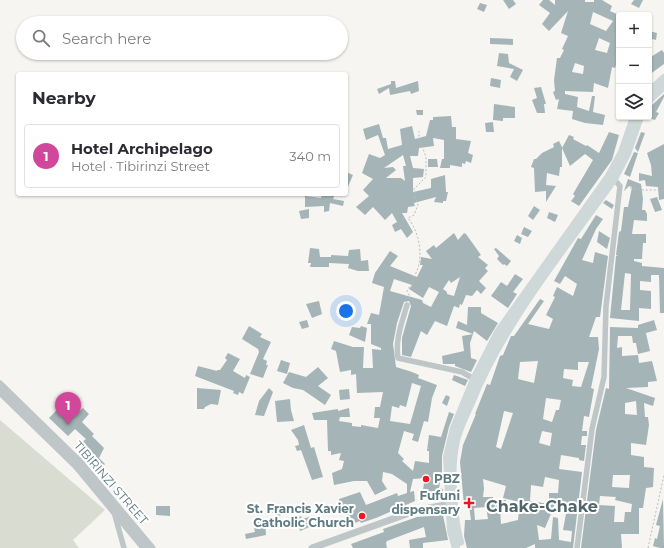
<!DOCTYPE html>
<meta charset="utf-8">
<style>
:root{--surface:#fff;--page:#f2f2f3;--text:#2b2b33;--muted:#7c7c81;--line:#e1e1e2;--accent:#b45309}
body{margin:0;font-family:Montserrat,sans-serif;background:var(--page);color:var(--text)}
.controls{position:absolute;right:12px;top:12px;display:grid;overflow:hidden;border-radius:4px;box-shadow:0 1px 3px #0004}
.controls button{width:36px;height:36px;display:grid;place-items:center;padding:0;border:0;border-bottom:1px solid var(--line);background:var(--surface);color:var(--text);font:20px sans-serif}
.you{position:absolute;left:346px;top:311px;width:14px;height:14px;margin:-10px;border:3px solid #fff;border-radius:50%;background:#1a73e8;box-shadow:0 0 0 6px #1a73e833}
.badge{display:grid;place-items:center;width:26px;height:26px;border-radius:50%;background:var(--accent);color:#fff;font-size:13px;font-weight:700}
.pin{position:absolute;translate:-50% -33px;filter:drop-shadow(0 1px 2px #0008)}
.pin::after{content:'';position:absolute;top:21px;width:14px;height:12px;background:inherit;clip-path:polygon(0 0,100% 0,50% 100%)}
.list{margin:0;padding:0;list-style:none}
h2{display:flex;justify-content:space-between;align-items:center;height:52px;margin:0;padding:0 16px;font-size:17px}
h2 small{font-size:13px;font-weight:400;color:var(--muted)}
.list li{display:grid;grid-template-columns:26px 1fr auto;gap:12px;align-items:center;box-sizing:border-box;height:64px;margin:0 8px 8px;padding:0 8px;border:1px solid var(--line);border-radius:4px}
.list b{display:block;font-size:15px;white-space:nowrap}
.list p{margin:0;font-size:13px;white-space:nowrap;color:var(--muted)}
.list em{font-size:13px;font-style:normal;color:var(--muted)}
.icon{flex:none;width:22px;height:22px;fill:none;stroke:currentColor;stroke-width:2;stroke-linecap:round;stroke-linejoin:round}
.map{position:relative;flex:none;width:664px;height:548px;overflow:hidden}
.search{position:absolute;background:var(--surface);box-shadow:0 1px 3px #0004;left:16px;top:16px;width:332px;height:44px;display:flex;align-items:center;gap:10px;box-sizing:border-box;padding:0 14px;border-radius:22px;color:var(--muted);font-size:15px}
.panel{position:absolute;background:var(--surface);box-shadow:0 1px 3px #0004;left:16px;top:72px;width:332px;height:124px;border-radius:4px}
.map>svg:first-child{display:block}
</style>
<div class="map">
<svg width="664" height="548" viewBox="0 0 664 548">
<rect width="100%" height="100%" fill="#f6f5f2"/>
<!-- green -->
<path fill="#d8dcd1" d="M0,420L105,510L73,540L79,548H0Z"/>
<!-- building -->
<path fill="#a5b4b6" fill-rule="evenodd" d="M503,0H513L516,4L509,9Z
M543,0H549L555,5V0H585V2H594V0H602L612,6L610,11L619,15L618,59L615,68L612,67L608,88L594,83L593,92L565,91V94L578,97L577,107L589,111L592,96H595L593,112L605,115L603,125L585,123L572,119L573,111L557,109L559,99L556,100L553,92L555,91L554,80L557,58H560L564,50L562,49L568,36L561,33L568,11L549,31L542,24L550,13L539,5ZM593,12L613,21L606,31L590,24ZM599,38L610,43L607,53L595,50ZM575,63L584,66L583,74L572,72Z
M634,0H643L639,8L631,4Z
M480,3L487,5L484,12L477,9Z
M649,31L657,33L656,40L649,38Z
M490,38L513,39V45L490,44Z
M662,50L664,53V64L649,75V58Z
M499,53L508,54L509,63L523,70L517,81L510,77L514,69L497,66Z
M491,78L501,80L500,88L490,86Z
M391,81H395L396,88L418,81L419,91L411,94L410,91L390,95L389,88L379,94L377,89L391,84Z
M541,87L546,104H544L545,113H537L532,100L537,98L534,88Z
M664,94V97L656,112L659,113L655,120L649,118V109L652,105Z
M494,104L515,107V118H503V121L493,120Z
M416,110H423V115H417Z
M451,116L452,127H456V139L471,141L468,153L473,155L471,163L466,161L465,164L462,163V167L450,165V168H440L442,159H444V140L433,138L434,146L419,148L418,156H410L413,168L424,169L423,177L413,178V192L431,188V179L445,175L446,192H448L446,201H443V203L434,202L436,197L414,203L415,206L408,207L407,213H402L413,232L407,238L401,229L395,232L392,225L397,222L392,213L385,220L373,207L365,215L356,207L369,196L363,190L373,179L362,173L369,154L380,158L385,155L378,135L366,140L363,129L379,124L383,138H386L388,149L402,145L400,129L412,126L415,139L426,136L430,120H433V117ZM403,155L406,166H403L405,181L401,178H386L396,170L393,167L384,168Z
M493,122L494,132H486L485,123Z
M609,132L619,135L612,160L579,206L571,201L575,196L573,194L593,160L585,154L570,166L562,148L569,135L574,137L573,139L586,146L587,145L599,153Z
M641,132L645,133L638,152L635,148Z
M559,141L562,147V167H560L559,176L547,173L546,185L556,186L546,202V191L535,192L534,168L531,167L534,159H536L542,153L554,147L553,144Z
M664,144V199L659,200L658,187L646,186L645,180L639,181V173L652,176L651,165L647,153Z
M634,152L638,153L630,177L624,174Z
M428,159H437L438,167H428Z
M346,172L353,175L346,191Z
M628,179L641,184L643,199L642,210H645L647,214V221L634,220L632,234H646V243H643L642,259H634V261L642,263V266L664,268V313H660L659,275H651V282L640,281V290L651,291V309L639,308V321L610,318L616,256H618L616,255L619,232L621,231L624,207H628L632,187L629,186L624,191ZM625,273L631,274L630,310H621Z
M322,194H335L333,199L344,201L343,206L330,203L329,211L324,212V206L305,207V196L321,198Z
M657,197L662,210L655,212L650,199Z
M606,200L614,205L612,209L603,203Z
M534,206L540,210L533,220L528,216Z
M309,209V218L301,219L299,211Z
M549,212L558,215L555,222L547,218Z
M596,215L603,219L596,229L582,260L593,263L595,252L608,256L600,317H596L589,337H598L599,349L591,388L594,389L589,417L584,416L582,431H587V436H582L581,445H586L584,461L579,460V458L561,455L559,469L582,472L573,548H535V544L526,548H467L464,536L465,520H471L469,505H464L460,462L463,445L476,414H475L487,384L490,385L500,356L503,355L511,336H514L540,299L544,301L528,324L549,329L553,319L546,315L555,297L553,296L557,287L573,296L577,284L565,276L560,284L554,281L578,238L581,239ZM538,361L534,383L518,379L520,362ZM578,362H589L581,387L572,386L573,380L563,378L564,369L578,370ZM546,398L561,400L559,410H556L552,422L543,419ZM504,411L513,413L501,449L496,447ZM542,431L552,433L550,446L539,443ZM545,477L559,480L558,493H549V504L530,501L531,485L543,487ZM483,479L506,486L503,498L520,502L518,520L501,524L500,509L506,510V500H493V497H483L484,489ZM556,502L568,503L563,530L572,531L571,542L559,540L558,518L553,517L551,539L539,540L537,525L545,528ZM486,507L488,519L475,520L474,508Z
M524,227L532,231L528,237L521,234Z
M599,231L610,238L607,249L597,242Z
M454,233L458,240L464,233L466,234L481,255L478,257L488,265L485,268L488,271L479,281L486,288L481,294L477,290L472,296L466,295L462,305L460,304L459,308L454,306L447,326L435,321L427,335L421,331L411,357L402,355V338L411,306L409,301L404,302L397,323L393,344L396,367L412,372L419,375L418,378L437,385L432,398L428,422L424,421L418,442L412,440L414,434L404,431L398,453L404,459L402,461L413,471L415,461L429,463V451H427L429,435L441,437L449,412L454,414L449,427L442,456V472L439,488L443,489V500L438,501L422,495L425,478L413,479L410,492L414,491L415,501L376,518L361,523L360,521L350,525L346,509L342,510L340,507L339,499L360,492L366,505L397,493L398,496L407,493V484L392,474L383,472L382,481L387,489L375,495L367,481H354L334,485L332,473L342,469L344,461L339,460L341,453L331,455V451H328L327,420H314L312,413L338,409V411L349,408L350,417H340L339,421L352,423V426L361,427V425L378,428L380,418H374L375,407H380L383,392L357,393L356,374L351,375V370L340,372L336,351L331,349L334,341L353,347H364L363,368H373L372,349L381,350V348L371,344V324H367L371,313L379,315L384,287L372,283L375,273L390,251L398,256L390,266L417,277L423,265H420L421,257L432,259L426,251L434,245L436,248ZM460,277L454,296L447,294V292L443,289L449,280L451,283ZM394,279L412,285L409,289L423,298L429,287L439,292L431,307L423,303L422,300L390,291ZM412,383L421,386L410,424L390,421L392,406L399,408L400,405L406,407Z
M517,235L522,238L520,244L514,241Z
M310,248L319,249L320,257H331V255L348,256L349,250L360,249L361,261L368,260L369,271H358L348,268L349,264L329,263V267H310L311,263H308Z
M496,248L511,261L507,266L504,264L503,265L497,259L499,256L494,249Z
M515,274L523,279L513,292L517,294L508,308L491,296L501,282L507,286Z
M319,301L322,314L312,318L306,304Z
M468,307H481V313L498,323L487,341L474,331L473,334L456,328L458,321L467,325Z
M307,320L309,327L302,329L299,322Z
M654,320L657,330L646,333L650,351L638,354L636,343H633L632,336H618L617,348L622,347V356L638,355L639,363L652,361L657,381L648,382V387L626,388L655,398L653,406L644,403L645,417H648L649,425L646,445L631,443V455L644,457V467L654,468L653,487L646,488L643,508H639V534H621L622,548H581L596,430L606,388L609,389L610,327L638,328V325ZM636,401L637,415L625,414V403ZM613,475H630L629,488L612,487ZM600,496L616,497L615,500L632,504L631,512H625L624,522H614L615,506L599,505Z
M249,326L262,334L260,337L271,342L263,359L267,361L266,365H268L263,378L250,374L259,352L258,349L242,339Z
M361,326L367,328L365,342L349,335L352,327L360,328Z
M473,334L470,343L471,358L477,360L471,372L455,366V364H443L442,356L464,351L462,336Z
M228,353L240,359L233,371L245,378L246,375L250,377L243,394L239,392L238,395L233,393L234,391L195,376L198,366L217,371V370H220L227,360L225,358Z
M281,360L290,363L287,374L277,371Z
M318,367L328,378L318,386L331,395L325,405L303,390L293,388L283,383L289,372L306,377Z
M454,375L468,380L465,386L452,380Z
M197,388L221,390L218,405L211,404L205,407L204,409H197Z
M269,388L273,392L264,416L255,415L259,401Z
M349,389L350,399L340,400L339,390Z
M71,395L77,399V402L74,404L72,403L65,409L73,417L83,408L89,414L82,422L94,434L92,436L104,448L99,458L105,464L101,468L96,463L92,466L85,458L94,454L81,443L86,439L75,429L68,436L49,418Z
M446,395L450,397L447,406L442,403Z
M290,399L291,410L294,421L277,422L275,401Z
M304,425L311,448L314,447L323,477L312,480L301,450L297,451L295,446L299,445L298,440L291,430Z
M663,499L664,548H660L653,546L655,538L657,539L660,526L656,525Z
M156,506H170V516L156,515Z
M273,507L282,512L280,516L271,512Z
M443,515L448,540L423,543V548H410L409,540L426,537L424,527L387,541L386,543L387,548H353L351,544L384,532L383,529L417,517Z
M301,516L302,519L309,517L312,526L300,531L296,518Z
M265,520L266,535L246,539L245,534L255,532L253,523Z"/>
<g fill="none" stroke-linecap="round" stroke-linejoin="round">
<!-- path -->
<path stroke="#b8bebf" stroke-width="1" stroke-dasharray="2 2" stroke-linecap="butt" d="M626,187L643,190H664
M409,299L410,297L407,291C411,284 415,276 418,268C423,252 418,230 408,218L414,215L418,205L415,196L414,189L426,177V157L419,138V131
M648,548L664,475"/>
<!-- minor -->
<path stroke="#bec6c7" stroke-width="5.5" d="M407,305C402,322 395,340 398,358L462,372L474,379
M114,512L124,548
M577,548L592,429L604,377L606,306L620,186L614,179"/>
<!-- tertiary -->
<path stroke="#bec6c7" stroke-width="7" d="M0,384L80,462L152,548
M0,392L76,466L144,548
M427,512L455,509
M312,548L415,511L454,503"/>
<!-- secondary -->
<path stroke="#cfd8d9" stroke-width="8" d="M649,92L664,78
M649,100L664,86
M460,542C453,517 450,471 455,446C457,431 465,417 471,403C504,321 563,251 614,179L627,154L640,117
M456,548L451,531L447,457L454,428L474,379L498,332L609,176L622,152L634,117"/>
</g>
<!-- markers -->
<g fill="#f51321" stroke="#fff" stroke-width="1.5">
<circle cx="426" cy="479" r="4"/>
<path d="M467 497h4v4h4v4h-4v4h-4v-4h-4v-4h4z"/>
<circle cx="362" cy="516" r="4"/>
</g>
<g text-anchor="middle" stroke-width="4" stroke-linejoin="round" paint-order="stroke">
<!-- poi labels -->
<g font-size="12" font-weight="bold" fill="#5e7b81" stroke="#fff" text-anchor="end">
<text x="434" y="483" text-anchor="start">PBZ</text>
<text x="460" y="500">Fufuni<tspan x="460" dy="14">dispensary</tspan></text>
<text x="354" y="513">St. Francis Xavier<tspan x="354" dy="14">Catholic Church</tspan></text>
</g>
<!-- street labels -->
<g font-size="12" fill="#5e7b81" stroke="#fff">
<text transform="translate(111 483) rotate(49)" y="4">TIBIRINZI STREET</text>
</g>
<!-- district labels -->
<g font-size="16" font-weight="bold" fill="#51676b" stroke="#fff">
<text x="542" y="512">Chake-Chake</text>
</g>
</g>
</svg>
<div class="controls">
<button>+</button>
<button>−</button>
<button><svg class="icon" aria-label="layers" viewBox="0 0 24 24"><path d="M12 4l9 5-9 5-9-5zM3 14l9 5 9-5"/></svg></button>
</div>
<div class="you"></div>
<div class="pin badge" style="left:68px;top:425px;background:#d1479c">1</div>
<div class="search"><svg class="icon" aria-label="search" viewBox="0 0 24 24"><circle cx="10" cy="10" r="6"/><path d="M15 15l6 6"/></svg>Search here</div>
<section class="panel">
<h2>Nearby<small></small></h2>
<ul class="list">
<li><span class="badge" style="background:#d1479c">1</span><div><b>Hotel Archipelago</b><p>Hotel · Tibirinzi Street</p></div><em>340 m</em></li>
</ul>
</section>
</div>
